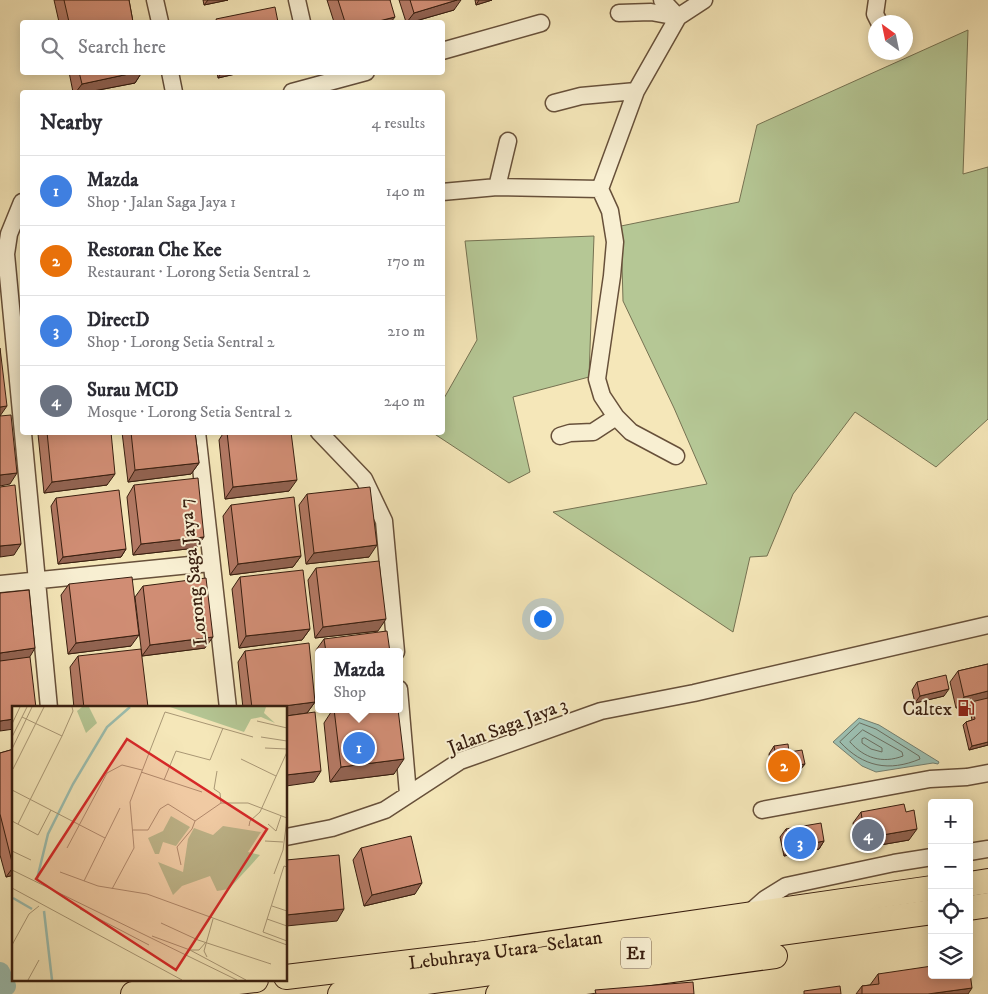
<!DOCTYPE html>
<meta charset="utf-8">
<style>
:root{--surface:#fff;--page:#f2f2f3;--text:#2b2b33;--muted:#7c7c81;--line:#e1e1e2;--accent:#8f2418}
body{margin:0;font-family:"IM FELL DW Pica",serif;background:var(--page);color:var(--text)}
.controls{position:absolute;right:15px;bottom:15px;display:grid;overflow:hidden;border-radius:5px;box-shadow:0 2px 12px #0003}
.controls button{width:45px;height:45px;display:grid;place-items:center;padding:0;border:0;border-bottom:1px solid var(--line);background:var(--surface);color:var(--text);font:25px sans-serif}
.compass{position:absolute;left:868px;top:15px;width:45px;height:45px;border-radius:50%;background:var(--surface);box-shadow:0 2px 12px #0003;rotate:327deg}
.you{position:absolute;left:542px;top:618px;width:18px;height:18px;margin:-12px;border:4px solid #fff;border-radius:50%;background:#1a73e8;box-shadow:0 0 0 8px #1a73e833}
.badge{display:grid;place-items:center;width:32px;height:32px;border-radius:50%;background:var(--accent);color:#fff;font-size:16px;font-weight:700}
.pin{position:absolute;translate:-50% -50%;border:2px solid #fff;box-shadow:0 1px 5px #0006}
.popup{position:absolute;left:315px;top:648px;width:88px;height:65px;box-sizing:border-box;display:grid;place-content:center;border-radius:5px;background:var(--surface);filter:drop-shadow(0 1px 4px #0005);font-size:16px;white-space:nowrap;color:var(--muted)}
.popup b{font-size:19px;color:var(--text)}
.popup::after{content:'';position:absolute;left:50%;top:100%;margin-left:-10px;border:10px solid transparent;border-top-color:var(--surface)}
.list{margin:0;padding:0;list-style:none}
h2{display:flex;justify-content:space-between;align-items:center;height:65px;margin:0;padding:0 20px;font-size:21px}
h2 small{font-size:16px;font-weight:400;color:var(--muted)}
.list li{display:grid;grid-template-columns:32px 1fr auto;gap:15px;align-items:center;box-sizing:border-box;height:70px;padding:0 20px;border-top:1px solid var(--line)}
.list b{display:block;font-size:19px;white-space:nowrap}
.list p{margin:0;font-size:16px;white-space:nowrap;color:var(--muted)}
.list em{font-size:16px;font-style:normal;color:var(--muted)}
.icon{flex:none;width:28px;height:28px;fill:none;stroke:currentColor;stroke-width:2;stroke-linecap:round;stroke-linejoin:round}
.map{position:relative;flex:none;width:988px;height:994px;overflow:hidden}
.search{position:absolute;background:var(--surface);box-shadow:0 2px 12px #0003;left:20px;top:20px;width:425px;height:55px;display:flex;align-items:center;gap:12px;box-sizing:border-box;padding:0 18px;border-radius:5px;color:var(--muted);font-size:19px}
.panel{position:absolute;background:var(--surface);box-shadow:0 2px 12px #0003;left:20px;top:90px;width:425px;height:345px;border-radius:5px}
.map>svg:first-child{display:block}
</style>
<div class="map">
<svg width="988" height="994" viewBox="0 0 988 994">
<rect width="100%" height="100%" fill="#f5e7b9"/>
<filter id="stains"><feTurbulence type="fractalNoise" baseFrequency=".004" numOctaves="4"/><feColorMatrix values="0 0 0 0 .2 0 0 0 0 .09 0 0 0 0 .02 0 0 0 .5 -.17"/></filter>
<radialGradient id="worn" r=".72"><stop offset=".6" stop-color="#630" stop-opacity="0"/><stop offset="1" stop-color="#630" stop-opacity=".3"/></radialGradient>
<!-- green -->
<path fill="#b5c795" stroke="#767252" d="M968,30L963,174L988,167V419L936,467L855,412L793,494L767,556L750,557L733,632L553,512L707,484L674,408L623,301L621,226L739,202L757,125Z
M594,236L589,377L513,397L530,472L509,483L433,433L442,432L443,400L477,340L465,241Z"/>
<!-- water -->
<path fill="#9cbfb1" stroke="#747f70" d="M859,718L879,725L939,762L938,764L933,763L876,772L862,766L833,742Z"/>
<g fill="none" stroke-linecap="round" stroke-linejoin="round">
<!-- shore -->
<path stroke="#6a6e60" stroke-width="1" d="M860,723L876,729L919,756L920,759C889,772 863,767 840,742Z
M863,730L902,752L903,756C882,764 864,758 850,742Z
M865,738L882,748V752L871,749L862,743V739Z"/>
<!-- river -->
<path stroke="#9cbfb1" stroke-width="20" d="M0,972L6,986"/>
<!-- minor casing -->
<g stroke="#67503a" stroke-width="19">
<path id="minor" d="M155,0L160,22
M297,0L302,22
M662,0L678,17
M877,0L875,14L879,22
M619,13L651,12L678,17
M442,51L541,23
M170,72L174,92
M292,92L366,72
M554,103L581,96L636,91
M497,187L508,141
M442,192L497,187L600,189
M22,202L9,234L6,254L49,708
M197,432L228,708
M319,432L364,479L384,521L396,652
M560,436L570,433L593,432L616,417
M676,456L631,432L616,417L602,396L597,379L612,276L615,242L610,211L600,189L636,91L678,17L704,0
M0,584L210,563
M399,689L408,794
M762,810L930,779L967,777L988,773
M286,837L332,828L385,810L460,761L601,711L694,693L988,625
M969,852L988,849
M748,914L765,899L786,886L894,863L932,857"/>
</g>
<!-- highway casing -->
<g stroke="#381e0f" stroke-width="26">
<g id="highway">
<path d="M969,884L988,881"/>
<path d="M969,908L988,905"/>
<path id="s1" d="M286,977L477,954L932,888"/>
<path d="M133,994L256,980"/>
<path d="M340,994L932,912"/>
<path d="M498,994L775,956"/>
</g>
</g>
<!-- minor -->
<use href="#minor" stroke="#f8efd2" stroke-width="16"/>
<!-- highway -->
<use href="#highway" stroke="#f5e7b9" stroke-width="24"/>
</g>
<!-- wall -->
<path fill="#b37964" stroke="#381e0f" d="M54,0H129L133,22H59Z
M203,0H228L204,5Z
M327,0H390L391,22H334Z
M399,0H457L454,10L412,22H406Z
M475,0H492L476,5Z
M69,72H142L135,83L88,92H73Z
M217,72H244L218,78Z
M39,432H111L107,485L44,493L38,434Z
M122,432H195L199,463L191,474L128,482Z
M224,432H291L289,491L225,499L219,440Z
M134,485L196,548L133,555L127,497Z
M307,494L369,557L306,564L299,505Z
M56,498L126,549L121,557L58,564L51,506Z
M231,505L301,556L293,567L230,575L223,516Z
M316,568L378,631L315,638L308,580Z
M240,577L310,629L302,640L239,648L232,589Z
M69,584L131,646L68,654L61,595Z
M143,586L205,648L142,656L135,597Z
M324,639L390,652H319V674L316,650Z
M245,651L315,702L307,713L286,708H243L238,662Z
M78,656L147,708H74L70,667Z
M988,664V745L969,750L963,725L966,722L972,720L969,705L956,708L950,682L958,671Z
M917,682L944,696L915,703L912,690Z
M333,709H398L394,774L330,782L324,723Z
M774,746L789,752L805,764L799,771L772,776L769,754Z
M14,749V875L6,877L0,855V753Z
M861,812L909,840L857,849L853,823Z
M786,829L824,841L819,849L784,856L780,837Z
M361,848L415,894L364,906L353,860Z
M878,974L968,994H856L862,986L870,985Z"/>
<!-- shaded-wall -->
<path fill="#926351" stroke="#381e0f" d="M208,0H228L204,5Z
M457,0H461L454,10L412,22H407L414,13Z
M479,0H492L476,5Z
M395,17L391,22H375Z
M138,72H142L135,83L88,92H76L82,84Z
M222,72H244L218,78Z
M7,406L0,416V407Z
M199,463L191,474L128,482L135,470Z
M17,473L10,484L0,486V475Z
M115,474L107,485L44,493L52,482Z
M297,480L289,491L225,499L233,487Z
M204,537L196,548L133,555L141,544Z
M21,544L14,555L0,557V546Z
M377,545L369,557L306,564L314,553Z
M126,549L121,557L58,564L63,557Z
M301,556L293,567L230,575L238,564Z
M386,619L378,631L315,638L323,627Z
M310,629L302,640L239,648L246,636Z
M139,635L131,646L68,654L76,643Z
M213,637L205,648L142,656L150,645Z
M35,648L28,660L0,663V653Z
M949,689L944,696L915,703L920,696Z
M988,691V701L971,702L969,705L956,708L964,697Z
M315,702L307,713L286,716V708H268Z
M14,719V729L0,731V721Z
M988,742V745L969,750L972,746Z
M404,759L394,774L330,782L341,767Z
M805,764L799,771L772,776L778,768Z
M321,771L314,782L286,786V775Z
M917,829L909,840L857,849L865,838Z
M824,841L819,849L784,856L789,848Z
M14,866V875L6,877Z
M422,883L415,894L364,906L372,895Z
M344,909L337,921L286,926V915Z
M972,988L968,994H928Z"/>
<!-- building -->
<path fill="#d08d74" stroke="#381e0f" d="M64,0H129L133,22H69Z
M338,0H390L395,17L375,22H345Z
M410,0H457L414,13Z
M275,7L278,22H217L216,19Z
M79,72H138L82,84Z
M0,348L7,406L0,407Z
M11,415L17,473L0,475V416Z
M47,432H111L115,474L52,482Z
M131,432H195L199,463L135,470Z
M227,432H291L297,480L233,487Z
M198,478L204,537L141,544L134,485Z
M15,485L21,544L0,546V487Z
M370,487L377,545L314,553L307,494Z
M119,490L126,549L63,557L56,498Z
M294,497L301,556L238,564L231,505Z
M379,561L386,619L323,627L316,568Z
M303,570L310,629L246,636L240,577Z
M132,577L139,635L76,643L69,584Z
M206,578L213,637L150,645L143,586Z
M29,590L35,648L0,653V593Z
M387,631L390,652H326L324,639Z
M309,643L315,702L268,708H252L245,651Z
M141,649L148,707L84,708L78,656Z
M30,657L36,708H14V719L0,721V661Z
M988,664V691L964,697L958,671Z
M946,675L949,689L920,696L917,682Z
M988,698V742L972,746L966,722L975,719L971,702Z
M334,709H398L404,759L341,767Z
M315,712L321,771L286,775V716Z
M788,744L789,752L802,750L805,764L778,768L774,746Z
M14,749V866H13L0,814V753Z
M904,804L906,812L914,810L917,829L865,838L861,812Z
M821,823L824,841L789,848L786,829Z
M411,836L422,883L372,895L361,848Z
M339,855L344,909L286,915V860Z
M969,965L972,988L928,994H862V986L879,984L878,974L932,966V975H969Z
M693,982L694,994H596L595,990Z
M840,986L841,994H804V991Z"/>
<!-- icons -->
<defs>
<g id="fuel-bare" transform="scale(1.35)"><path d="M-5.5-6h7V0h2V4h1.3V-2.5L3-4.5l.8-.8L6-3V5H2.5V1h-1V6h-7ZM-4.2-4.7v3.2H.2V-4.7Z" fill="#8f2418" stroke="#f8efd2" stroke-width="2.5" paint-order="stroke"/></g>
</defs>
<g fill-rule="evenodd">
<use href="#fuel-bare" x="966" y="708"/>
</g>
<g text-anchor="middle" stroke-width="4" stroke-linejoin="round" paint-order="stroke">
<!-- shield labels -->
<rect fill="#f8efd2" stroke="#725d4a" stroke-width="1" x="621" y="937.5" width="30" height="31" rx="4"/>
<g font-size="18" font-weight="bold" fill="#381e0f">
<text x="636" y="959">E1</text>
</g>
<!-- street labels -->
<g font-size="19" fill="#381e0f" stroke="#f8efd2">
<text transform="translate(192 572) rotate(-96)" y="7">Lorong Saga Jaya 7</text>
<text transform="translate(507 725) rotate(-21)" y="7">Jalan Saga Jaya 3</text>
<text dy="7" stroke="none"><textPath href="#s1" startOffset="221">Lebuhraya Utara–Selatan</textPath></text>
</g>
<!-- poi labels -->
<g font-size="19" fill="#381e0f" stroke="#f8efd2" text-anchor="end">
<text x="952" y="715">Caltex</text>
</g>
</g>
<!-- overview -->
<g transform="translate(12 706)">
<rect width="275" height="275" fill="#f5e7b9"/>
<path d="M70,1H77L85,17L74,27L65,5ZM158,1H254L252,7L263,17L249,11L239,13L232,26ZM159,110L178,121L164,140L151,136L147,148H143L136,132L151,125ZM211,120L249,126L236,146L248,149L217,183L205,185L198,170L170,180L161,189L146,156L171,166L176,133L182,122L201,129Z" fill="#b5c795"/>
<path fill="none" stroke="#9cbfb1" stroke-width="2.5" d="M25,173L36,128L61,78L95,21L118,1M1,192L20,203M32,205L40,274"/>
<path fill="none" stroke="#a99775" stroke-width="1" d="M10,11L50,30M245,15L275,22M0,18L8,1M0,31L15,1M249,31L275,35M253,42L275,43M0,43L20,1M229,53L264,70M1,63L32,1M205,65L202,83L208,87L209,97M129,66L190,86M152,74L164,45L198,54L211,22M0,84L93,132M0,115L26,129L39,104M6,118L50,30L61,5L60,1M256,118L264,125L269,110M237,120L238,115L248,106L275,46M121,124H136L148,103L156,98L183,115M253,135L271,136M55,142L95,67L110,59L130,64M0,145L19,154M169,159L165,141L180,123L183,115L209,97H236L275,112M275,161L272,160L251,226L275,235M0,164L225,274M48,166L86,180L135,188L275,239M262,168L271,144L275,113M72,175L108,102M0,182L170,274M100,183L122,142L118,96L153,6L241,31M260,200L275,205M68,203L137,239M255,213L275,220M149,217L186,234L259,258M140,230L178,244L234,274M0,239L17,208L27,200M179,244H187L194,236M195,251L192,245L201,213M16,274L27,254"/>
<path fill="#d62828" fill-opacity="0.15" stroke="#d62828" stroke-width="2.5" d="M115,33L255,123L164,264L24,173Z"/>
<rect width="275" height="275" fill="none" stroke="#381e0f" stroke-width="2.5"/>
</g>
<rect width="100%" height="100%" filter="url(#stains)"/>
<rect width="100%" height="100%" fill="url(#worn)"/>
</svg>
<div class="controls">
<button>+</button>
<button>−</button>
<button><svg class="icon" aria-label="locate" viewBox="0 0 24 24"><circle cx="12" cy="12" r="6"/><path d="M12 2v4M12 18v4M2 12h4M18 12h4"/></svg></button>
<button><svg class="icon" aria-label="layers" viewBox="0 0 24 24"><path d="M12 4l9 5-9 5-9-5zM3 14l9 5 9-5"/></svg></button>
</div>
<svg class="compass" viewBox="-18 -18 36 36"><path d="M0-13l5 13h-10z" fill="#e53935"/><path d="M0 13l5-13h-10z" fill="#7c7c81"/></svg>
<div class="you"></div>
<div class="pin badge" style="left:359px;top:748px;background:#3f7fe0">1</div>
<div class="popup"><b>Mazda</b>Shop</div>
<div class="pin badge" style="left:784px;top:766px;background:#e8710a">2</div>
<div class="pin badge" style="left:800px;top:843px;background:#3f7fe0">3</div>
<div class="pin badge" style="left:868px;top:835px;background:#6b7280">4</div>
<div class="search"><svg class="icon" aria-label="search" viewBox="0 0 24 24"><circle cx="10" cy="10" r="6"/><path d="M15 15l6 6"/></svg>Search here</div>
<section class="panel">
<h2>Nearby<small>4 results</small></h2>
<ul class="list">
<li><span class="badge" style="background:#3f7fe0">1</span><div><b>Mazda</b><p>Shop · Jalan Saga Jaya 1</p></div><em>140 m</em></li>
<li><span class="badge" style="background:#e8710a">2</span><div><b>Restoran Che Kee</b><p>Restaurant · Lorong Setia Sentral 2</p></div><em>170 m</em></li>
<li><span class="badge" style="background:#3f7fe0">3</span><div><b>DirectD</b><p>Shop · Lorong Setia Sentral 2</p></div><em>210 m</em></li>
<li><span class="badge" style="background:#6b7280">4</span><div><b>Surau MCD</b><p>Mosque · Lorong Setia Sentral 2</p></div><em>240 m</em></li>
</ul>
</section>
</div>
